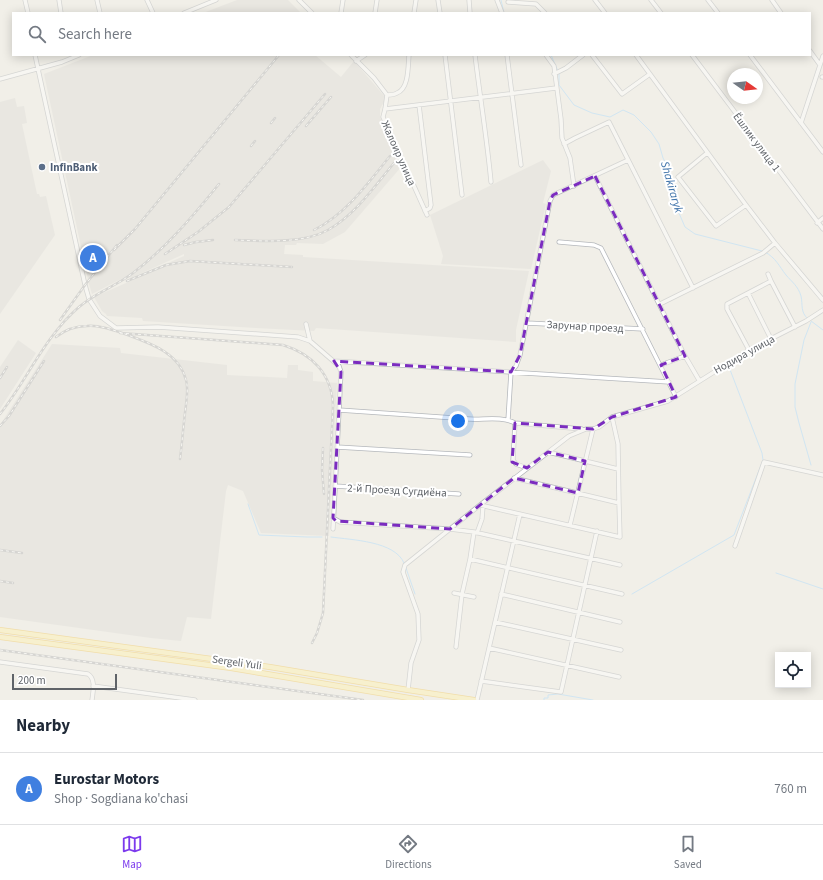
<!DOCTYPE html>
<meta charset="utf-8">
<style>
:root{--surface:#fff;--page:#f2f2f3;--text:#1f2937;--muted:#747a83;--line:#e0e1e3;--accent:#7c3aed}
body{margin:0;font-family:"Source Sans 3",sans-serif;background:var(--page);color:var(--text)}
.controls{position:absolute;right:12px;bottom:12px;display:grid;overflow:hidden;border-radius:0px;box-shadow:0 2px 10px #0003}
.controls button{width:36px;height:36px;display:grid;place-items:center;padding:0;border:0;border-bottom:1px solid var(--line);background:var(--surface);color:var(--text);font:20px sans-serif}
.compass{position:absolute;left:727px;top:68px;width:36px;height:36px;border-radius:50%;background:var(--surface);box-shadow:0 2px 10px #0003;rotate:104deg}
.scale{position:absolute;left:12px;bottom:10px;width:105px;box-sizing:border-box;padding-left:4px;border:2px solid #5f6368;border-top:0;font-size:11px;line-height:14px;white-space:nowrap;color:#5f6368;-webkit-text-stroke:3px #fff;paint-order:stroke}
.you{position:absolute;left:458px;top:421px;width:14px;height:14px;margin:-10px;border:3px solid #fff;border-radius:50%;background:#1a73e8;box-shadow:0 0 0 6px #1a73e833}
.badge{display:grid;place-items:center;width:26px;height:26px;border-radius:50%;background:var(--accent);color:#fff;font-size:13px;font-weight:700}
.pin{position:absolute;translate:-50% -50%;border:2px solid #fff;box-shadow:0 1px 4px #0006}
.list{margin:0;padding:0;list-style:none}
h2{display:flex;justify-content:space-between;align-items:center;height:52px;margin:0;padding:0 16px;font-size:17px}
h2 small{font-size:13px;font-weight:400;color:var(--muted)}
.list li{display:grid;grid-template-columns:26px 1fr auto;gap:12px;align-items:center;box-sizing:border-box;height:72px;padding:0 16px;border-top:1px solid var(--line)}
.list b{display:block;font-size:15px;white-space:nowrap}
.list p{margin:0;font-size:13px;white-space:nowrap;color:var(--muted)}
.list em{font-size:13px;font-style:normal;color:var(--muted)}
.icon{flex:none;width:22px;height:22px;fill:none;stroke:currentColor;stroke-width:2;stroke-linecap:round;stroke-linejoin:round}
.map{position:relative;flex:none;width:823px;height:700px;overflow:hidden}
.search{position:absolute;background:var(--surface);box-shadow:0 2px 10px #0003;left:12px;right:12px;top:12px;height:44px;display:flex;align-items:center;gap:10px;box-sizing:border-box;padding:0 14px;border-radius:0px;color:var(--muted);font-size:15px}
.sheet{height:124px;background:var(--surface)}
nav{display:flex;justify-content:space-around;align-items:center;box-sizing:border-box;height:56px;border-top:1px solid var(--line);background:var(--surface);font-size:11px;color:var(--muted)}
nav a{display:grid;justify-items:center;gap:2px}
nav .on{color:var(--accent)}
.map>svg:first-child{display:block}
</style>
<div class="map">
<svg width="823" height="700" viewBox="0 0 823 700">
<rect width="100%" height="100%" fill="#f1efe8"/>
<!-- industrial -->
<path fill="#e0deda" d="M237,0H288L301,13H203Z
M93,55H315L341,77L354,61L386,98L380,109V117L402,166L345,232L323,244L297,243L296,245H285L284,254L303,255V257L529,271L516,330V342L316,328L314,331L256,328L143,321L142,318L107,316L106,314L102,311L94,297L142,276L143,274L184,256V254L131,278L127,276L92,294L89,284L44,74Z
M15,98L17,107L24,106L27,123L22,124L37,194H39L40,197L46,196L55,235L0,314V102Z
M543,160L551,171L543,203L546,204L531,269L441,264L443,256L430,215Z
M18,340L36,353L0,409V367Z
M52,344L120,348L121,353L227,365V375L287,378L288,365H298V370L313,372V381L337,383L329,536L261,533L243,491L228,485L226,491L211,619L187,617L181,641L151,638L0,617V425Z"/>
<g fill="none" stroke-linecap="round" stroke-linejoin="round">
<!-- stream -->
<path stroke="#aadaff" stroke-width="1" d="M501,0L504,13
M551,55L558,71
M559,74V85L574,105L592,113L610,117L623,110L634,115L651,132L659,144L663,158L668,167L667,177L672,197L685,227L695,234L762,251
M765,252C776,258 779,266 786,275C792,282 798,286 801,296C803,305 800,312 808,319
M811,321L823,330
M811,322L804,340L795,384V407L799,423L811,465
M248,504L259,535L307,537H322
M331,537C352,540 395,541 404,563
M406,568L415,594
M776,573L823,589
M632,594L734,535L763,460L762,453L729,367
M544,700V698H548V695L558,694L593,700"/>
<!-- minor casing -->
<g stroke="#b5b8bc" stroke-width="5">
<path id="minor" d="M25,0L28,13
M59,0L61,13
M97,0L100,13
M147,0L153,13
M299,0L312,13
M438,0L440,13
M469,0L470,13
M497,0L502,13
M595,0L605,13
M651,0L661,13
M708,0L718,13
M772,0L781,13
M508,2L536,4L545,13
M184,13L216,0
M341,13L343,0
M375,13L377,0
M414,13L416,0
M810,51L820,65
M35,55L85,285L89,299L100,316L116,328L158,327L298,337L310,341
M351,55L374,78L387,95L385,109L383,117L427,215
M445,55L462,195
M475,55C480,97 487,139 491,182
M507,55L521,165
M546,55L554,66L561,119L562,138L570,158L574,186
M592,55L622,94L650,74
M636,55L746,205L775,243L823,300
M692,55L823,229
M750,55L823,152
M356,61L365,55
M554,74L566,68L583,55
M822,77H823
M0,79L62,62L79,55
M387,95C390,95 394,95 397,93C409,89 408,66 409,55
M419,105L431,205L430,208L425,211
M385,109L556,88
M801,123L823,56
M564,144L575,138L609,122L693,288
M707,153L678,177L716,226L746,205
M595,176L685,356L699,380
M817,223L823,218
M559,242L594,245L601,248L676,397
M768,274L771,281
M748,293L771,339
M660,304L763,253L775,243
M527,323L643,329
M306,324L310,341L339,366L341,372L333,529
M749,350L727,309V304L771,281L795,327
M334,361L669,382
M661,365L685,356
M339,410C382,413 426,416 469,419C484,420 501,416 515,423L582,429
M508,420L511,372L516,366L520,355L550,201L553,195L628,160
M515,423L513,460L516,464L527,468
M337,447L470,455
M548,452L618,469
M514,478L619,503L618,444L612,417
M335,486L459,494
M480,505L620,537L619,503
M333,518L340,522L450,529L474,532L620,565
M570,525L593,429
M477,533L482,519L483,506
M735,546L764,462L823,475
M470,559L474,532
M454,593L474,597
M501,594L620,622
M495,622L621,650
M456,647L462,594L470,559L622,594
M489,648L619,677
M0,662L88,674C96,679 93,692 92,700
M481,681L561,692L597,531
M93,686L195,700
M408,690L411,663L419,640L418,614L403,572L405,565L480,505L569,436L586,429H593L599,427L612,417L668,401L749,350L806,321L823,310
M477,700L520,514"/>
</g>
<!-- major casing -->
<g stroke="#f2c960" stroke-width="6">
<path id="major" d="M0,630L270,667L408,690L474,700
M0,637L231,668L421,700"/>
</g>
<!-- minor -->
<use href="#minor" stroke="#fff" stroke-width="3.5"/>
<!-- major -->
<use href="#major" stroke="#fff2af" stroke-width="4.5"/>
<!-- rail casing -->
<g stroke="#b6b7b8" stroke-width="2.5">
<path id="rail" d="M271,123L275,118
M306,126L331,97
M251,146L255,141
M314,230C346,214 368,183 390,156
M235,240C263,241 303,244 328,230C355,215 375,186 394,163
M184,245L196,242L213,240
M114,250L135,229L279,55
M165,254L198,232L229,207L325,94
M127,281L166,265L190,261L292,267
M60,320L85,285L117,245
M120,333L283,345C312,354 332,374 333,406L323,613L317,633L312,643
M56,337C65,330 75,326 87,326C100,325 113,330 125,334C149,343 179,352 186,380C189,390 186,403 185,413C183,429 182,444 180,459
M0,378L7,367
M0,414C27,380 45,336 79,307C95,293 116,286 133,273C166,248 193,216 219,184
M0,426L9,416L44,361
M323,448L322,470L324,494
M0,550L22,553
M0,581L13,583
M0,650L363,700"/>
</g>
<!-- rail -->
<use href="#rail" stroke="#fff" stroke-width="1" stroke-dasharray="3" stroke-linecap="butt"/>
</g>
<!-- marked area -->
<path d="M0 0H823V700H0ZM595,176L685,356L661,365L676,397L612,417L593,429L515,423L512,462L527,468L548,452L585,461L578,493L514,478L450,529L336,521L333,518L341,372L334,361L511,372L520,355L550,201L553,195Z" fill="#f1efe8" fill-opacity=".55" fill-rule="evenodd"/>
<path fill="none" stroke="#7b2cbf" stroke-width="3" stroke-dasharray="8 5" stroke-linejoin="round" d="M595,176L685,356L661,365L676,397L612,417L593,429L515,423L512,462L527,468L548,452L585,461L578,493L514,478L450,529L336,521L333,518L341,372L334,361L511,372L520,355L550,201L553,195Z"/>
<!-- markers -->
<circle fill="#5c6f8a" stroke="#fff" stroke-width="1.5" cx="42" cy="167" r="4"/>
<g text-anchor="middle" stroke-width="4" stroke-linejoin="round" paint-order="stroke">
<!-- street labels -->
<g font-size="11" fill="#5f6368" stroke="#fff">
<text transform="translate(757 142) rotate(53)" y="4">Ёшлик улица 1</text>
<text transform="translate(399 153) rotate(66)" y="4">Жалоир улица</text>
<text transform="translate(585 326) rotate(3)" y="4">Зарунар проезд</text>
<text transform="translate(744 354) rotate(-29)" y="4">Нодира улица</text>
<text transform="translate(397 490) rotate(3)" y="4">2-й Проезд Сугдиёна</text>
<text transform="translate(237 662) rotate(8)" y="4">Sergeli Yuli</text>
</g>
<!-- service labels -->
<g font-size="11" font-weight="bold" fill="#4e5e75" stroke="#fff" text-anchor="start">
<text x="50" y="171">InfinBank</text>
</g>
<!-- water labels -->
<g font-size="12" font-style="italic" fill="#4174aa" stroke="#fff">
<text transform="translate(672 187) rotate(74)" y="4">Shakiraryk</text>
</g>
</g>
</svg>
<div class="controls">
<button><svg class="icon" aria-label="locate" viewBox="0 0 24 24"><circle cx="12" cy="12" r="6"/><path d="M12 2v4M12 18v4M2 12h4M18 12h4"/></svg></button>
</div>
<svg class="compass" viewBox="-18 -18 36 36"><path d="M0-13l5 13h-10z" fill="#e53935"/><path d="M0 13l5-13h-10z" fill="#747a83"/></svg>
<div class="scale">200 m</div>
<div class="you"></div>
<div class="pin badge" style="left:93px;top:258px;background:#3f7fe0">A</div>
<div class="search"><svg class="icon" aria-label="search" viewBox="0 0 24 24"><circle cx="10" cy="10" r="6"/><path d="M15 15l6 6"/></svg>Search here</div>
</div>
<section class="sheet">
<h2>Nearby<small></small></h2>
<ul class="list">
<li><span class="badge" style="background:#3f7fe0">A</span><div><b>Eurostar Motors</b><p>Shop · Sogdiana ko'chasi</p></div><em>760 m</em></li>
</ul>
</section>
<nav>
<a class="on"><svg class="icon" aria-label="map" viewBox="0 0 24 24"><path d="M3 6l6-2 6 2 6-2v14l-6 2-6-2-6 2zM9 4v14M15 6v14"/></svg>Map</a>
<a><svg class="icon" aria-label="directions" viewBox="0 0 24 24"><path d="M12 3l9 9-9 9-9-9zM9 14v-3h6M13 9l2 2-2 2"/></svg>Directions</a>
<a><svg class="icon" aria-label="saved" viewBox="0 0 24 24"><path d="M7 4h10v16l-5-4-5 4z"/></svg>Saved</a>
</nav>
